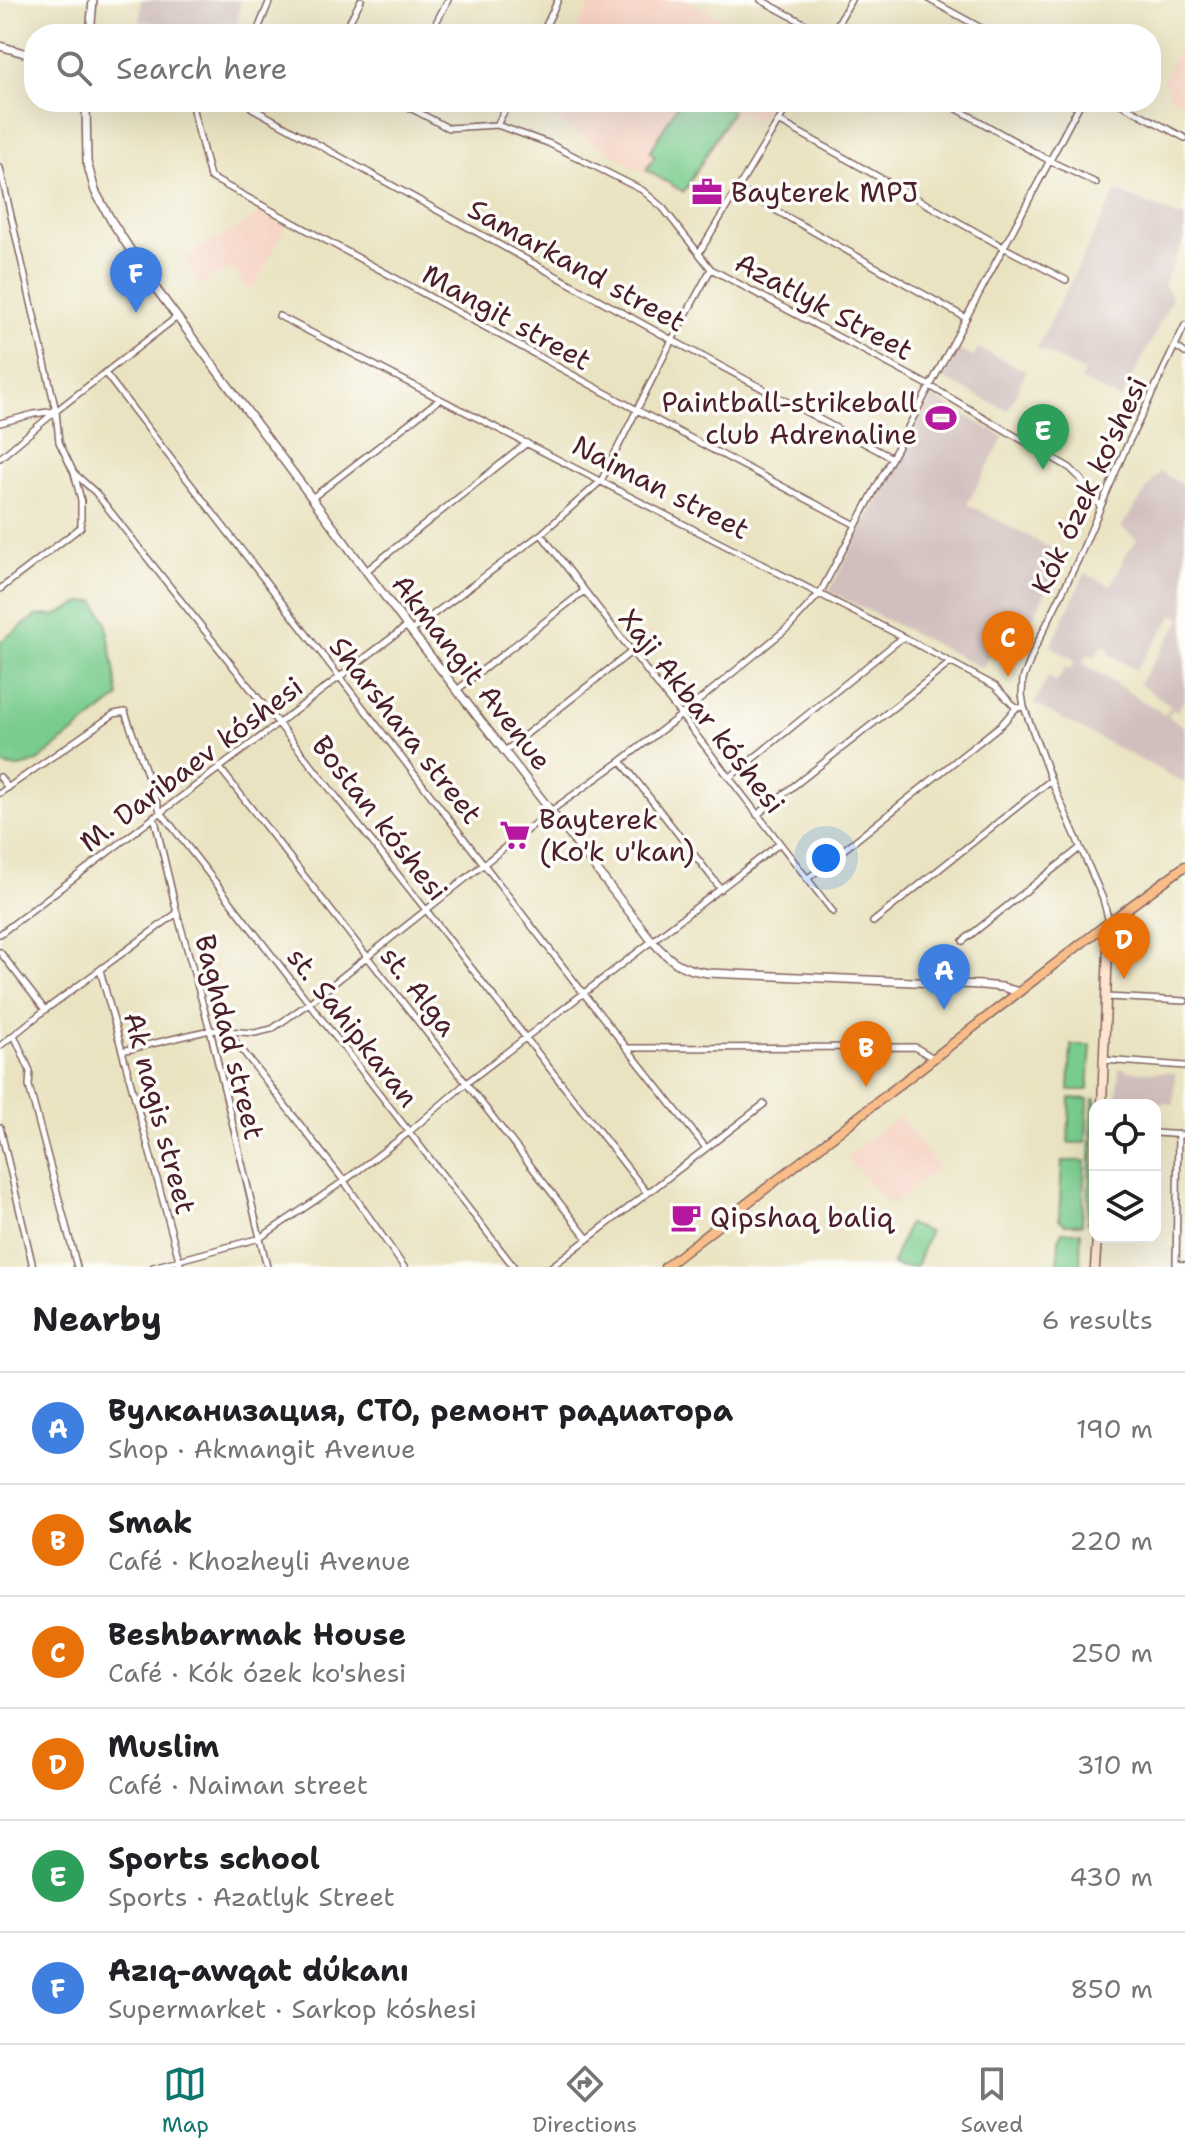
<!DOCTYPE html>
<meta charset="utf-8">
<style>
:root{--surface:#fff;--page:#f6f6f6;--text:#202124;--muted:#757577;--line:#e0e0e0;--accent:#0f766e}
body{margin:0;font-family:"Shantell Sans",sans-serif;background:var(--page);color:var(--text)}
.controls{position:absolute;right:24px;bottom:24px;display:grid;overflow:hidden;border-radius:16px;box-shadow:0 8px 32px #0002}
.controls button{width:72px;height:72px;display:grid;place-items:center;padding:0;border:0;border-bottom:2px solid var(--line);background:var(--surface);color:var(--text);font:40px sans-serif}
.you{position:absolute;left:826px;top:858px;width:28px;height:28px;margin:-20px;border:6px solid #fff;border-radius:50%;background:#1a73e8;box-shadow:0 0 0 12px #1a73e833}
.badge{display:grid;place-items:center;width:52px;height:52px;border-radius:50%;background:var(--accent);color:#fff;font-size:26px;font-weight:700}
.pin{position:absolute;translate:-50% -66px;filter:drop-shadow(0 2px 4px #0008)}
.pin::after{content:'';position:absolute;top:42px;width:28px;height:24px;background:inherit;clip-path:polygon(0 0,100% 0,50% 100%)}
.list{margin:0;padding:0;list-style:none}
h2{display:flex;justify-content:space-between;align-items:center;height:104px;margin:0;padding:0 32px;font-size:34px}
h2 small{font-size:26px;font-weight:400;color:var(--muted)}
.list li{display:grid;grid-template-columns:52px 1fr auto;gap:24px;align-items:center;box-sizing:border-box;height:112px;padding:0 32px;border-top:2px solid var(--line)}
.list b{display:block;font-size:30px;white-space:nowrap}
.list p{margin:0;font-size:26px;white-space:nowrap;color:var(--muted)}
.list em{font-size:26px;font-style:normal;color:var(--muted)}
.icon{flex:none;width:44px;height:44px;fill:none;stroke:currentColor;stroke-width:2;stroke-linecap:round;stroke-linejoin:round}
.map{position:relative;flex:none;width:1185px;height:1267px;overflow:hidden}
.search{position:absolute;background:var(--surface);box-shadow:0 8px 32px #0002;left:24px;right:24px;top:24px;height:88px;display:flex;align-items:center;gap:20px;box-sizing:border-box;padding:0 28px;border-radius:32px;color:var(--muted);font-size:30px}
.sheet{height:776px;background:var(--surface)}
nav{display:flex;justify-content:space-around;align-items:center;box-sizing:border-box;height:112px;border-top:2px solid var(--line);background:var(--surface);font-size:22px;color:var(--muted)}
nav a{display:grid;justify-items:center;gap:4px}
nav .on{color:var(--accent)}
.map>svg:first-child{display:block}
</style>
<div class="map">
<svg width="1185" height="1267" viewBox="0 0 1185 1267">
<rect width="100%" height="100%" fill="#fdfcf7"/>
<filter id="ink" filterUnits="userSpaceOnUse"><feTurbulence type="fractalNoise" baseFrequency=".0125" numOctaves="2"/><feDisplacementMap in="SourceGraphic" scale="16" xChannelSelector="R" yChannelSelector="G"/><feConvolveMatrix kernelMatrix="1 2 1 2 8 2 1 2 1" color-interpolation-filters="sRGB"/></filter>
<filter id="wash" filterUnits="userSpaceOnUse"><feTurbulence type="fractalNoise" baseFrequency=".006" numOctaves="4" result="noise"/><feDisplacementMap in="SourceGraphic" scale="32" xChannelSelector="R" yChannelSelector="G"/><feGaussianBlur stdDeviation="1.8" result="paint"/><feColorMatrix in="noise" values="0 0 0 0 0 0 0 0 0 0 0 0 0 0 0 0 0 1.4 0 .05"/><feComposite in="paint" operator="in"/></filter>
<g filter="url(#wash)">
<rect width="100%" height="100%" fill="#eae3c1"/>
<!-- built -->
<path fill="#f6d2c3" d="M593,0H687L752,34H574Z
M1185,36V105L1167,93L1170,87L1162,83Z
M536,102H770L758,121L736,111L685,196L533,107Z
M261,214L286,226L253,289L243,285L236,270L224,271L200,284L184,258Z
M900,1116L938,1168L891,1206L846,1157Z"/>
<!-- industrial -->
<path fill="#d1bfbd" fill-rule="evenodd" d="M141,0H240L236,34L140,21Z
M1116,191L1185,219V239L1164,283L1172,298L1152,340L1121,399L1080,380L1084,372L1037,348Z
M978,348L1026,371L1008,411L944,379L958,350L973,357Z
M932,397L1004,437L967,504L1064,555L1018,647L999,638L982,668L829,591Z
M1160,471L1185,487V700L1177,711L1173,709L1168,716L1185,727V783L1034,704L1048,677L1057,682L1065,667L1070,670L1075,660L1051,646L1085,573L1110,586L1123,563L1122,561L1137,539L1121,527ZM1174,614L1182,619L1139,684L1171,705L1165,715L1082,663L1089,653L1095,657L1103,644L1110,649L1108,653L1136,670Z
M1119,1068L1126,1069L1127,1071L1175,1073L1174,1104L1117,1100Z"/>
<!-- green -->
<path fill="#79cc8e" stroke="#62765c" stroke-width="2" d="M679,102H718L732,111L684,192L646,170L655,156L650,152Z
M95,601L106,621L119,697L36,762C23,767 13,770 0,763V642L36,616L57,615L80,603Z
M1071,1045H1091L1088,1090H1069Z
M1070,1098L1088,1099L1086,1143H1068Z
M1093,1099H1096L1091,1223H1087Z
M1062,1161H1085L1082,1224H1065L1059,1219Z
M908,1224L929,1232L916,1267H899L892,1264Z
M1062,1232H1081L1080,1267H1058L1059,1238Z"/>
</g>
<g filter="url(#ink)">
<g fill="none" stroke-linecap="round" stroke-linejoin="round">
<!-- minor casing -->
<g stroke="#826460" stroke-width="8">
<path id="minor" d="M761,0L824,34
M930,0L992,34
M256,34L270,0
M343,34L361,0
M430,34L448,0
M542,34L558,0
M832,34L851,0
M191,102L210,177L637,410L856,525
M247,102L252,108L672,340L892,458
M399,102L448,128L497,125L548,143L642,190L663,208L711,269L930,386L1070,468L1080,478L1100,506
M945,102L1050,161L1096,183
M1117,102L1185,138
M779,121L1003,247L1066,280
M497,125L509,102
M0,168L56,411L59,442L74,473L81,500V527L0,589
M738,189L966,318
M699,253L790,102
M279,316L903,637L995,686L1016,708
M1175,346L1185,353
M105,373L584,994L706,1148
M0,423L34,414L55,411
M0,458L56,411L177,317
M74,473L95,492L426,910L647,1193
M312,498L440,399
M541,534L833,912
M366,571L527,443
M411,631L541,534L601,481L672,340L711,269
M457,690L584,591
M505,751L631,652
M621,761L721,889
M219,767L588,1239
M0,777L8,788
M729,778L903,637
M0,793L114,714L125,712L160,811L514,1267
M757,815L950,663
M154,816L177,913L210,1030L267,1267
M807,879L1002,724L1016,708L1024,707
M873,922L1051,780
M1109,922L1103,899L1051,780L1024,707L1022,694L1023,679L1035,648L1078,560L1125,450L1185,325
M0,934L407,626
M963,941L1080,848
M0,952L45,1010
M100,970L181,1267
M1106,997L1185,1001
M228,1032L344,1181L404,1267
M14,1035L30,1071L29,1086L77,1267
M0,1046L45,1010L177,913
M628,1048L915,1047L933,1058
M122,1051L210,1030L255,1033L272,1029L309,1003L552,810L621,761L680,716L790,626L820,593L1081,102
M1104,1060L1185,1066
M0,1127L33,1267
M1155,1133L1185,1135
M1178,1134L1176,1264L1185,1265
M153,1267L260,1238L344,1181L409,1132L465,1084L779,844
M551,1267L764,1104"/>
</g>
<!-- tertiary casing -->
<g stroke="#826460" stroke-width="10">
<path id="tertiary" d="M90,34L93,0
M0,46L34,56
M86,102L87,162L95,191L111,220L151,282L407,626L652,941C671,962 681,969 708,973L982,985L1002,987L1019,992"/>
</g>
<!-- secondary casing -->
<g stroke="#826460" stroke-width="11">
<path id="secondary" d="M1102,1105L1109,922
M1095,1267L1097,1237"/>
</g>
<!-- primary casing -->
<g stroke="#826460" stroke-width="11">
<path id="primary" d="M665,1267L1109,922L1185,866"/>
</g>
<!-- minor -->
<use href="#minor" stroke="#fff" stroke-width="5"/>
<!-- tertiary -->
<use href="#tertiary" stroke="#fff" stroke-width="7"/>
<!-- secondary -->
<use href="#secondary" stroke="#fde5d0" stroke-width="8"/>
<!-- primary -->
<use href="#primary" stroke="#f9bd89" stroke-width="8"/>
</g>
</g>
<!-- icons -->
<defs>
<g id="office-bare" transform="scale(2.4)"><path d="M-6-3h4V-5.5h4V-3h4V5H-6ZM-1-4.5V-3h2v-1.5ZM-6 0V1H6V0Z" fill="#b5179e" stroke="#fdfcf7" stroke-width="2.5" paint-order="stroke"/></g>
<g id="stadium-bare" transform="scale(2.4)"><path d="M0-5a6.5 5 0 1 0 0 10a6.5 5 0 1 0 0-10ZM-3.5-1.8h7v3.6h-7Z" fill="#b5179e" stroke="#fdfcf7" stroke-width="2.5" paint-order="stroke"/></g>
<g id="supermarket-bare" transform="scale(2.4)"><path d="M-6-5.5h2.5l.6 2H6L4.5 2H-2.5L-4.4-4H-6ZM-1.5 3.2a1.3 1.3 0 1 0 .1 0ZM3 3.2a1.3 1.3 0 1 0 .1 0Z" fill="#b5179e" stroke="#fdfcf7" stroke-width="2.5" paint-order="stroke"/></g>
<g id="cafe-bare" transform="scale(2.4)"><path d="M-5.5-4.5H6V0H3Q3 3.5 0 3.5H-2.5Q-5.5 3.5-5.5 0ZM3-3.2v2h1.7v-2ZM-6 4.5H4V6H-6Z" fill="#b5179e" stroke="#fdfcf7" stroke-width="2.5" paint-order="stroke"/></g>
</defs>
<g fill-rule="evenodd">
<use href="#office-bare" x="707" y="192"/>
<use href="#stadium-bare" x="941" y="418"/>
<use href="#supermarket-bare" x="515" y="835"/>
<use href="#cafe-bare" x="686" y="1217"/>
</g>
<g text-anchor="middle" stroke-width="7" stroke-linejoin="round" paint-order="stroke">
<!-- poi labels -->
<g font-size="28" fill="#4a1f2b" stroke="#fdfcf7" text-anchor="start">
<text x="731" y="202">Bayterek MPJ</text>
<text x="917" y="412" text-anchor="end">Paintball-strikeball<tspan x="917" dy="32">club Adrenaline</tspan></text>
<text x="539" y="829">Bayterek<tspan x="539" dy="32">(Ko'k u'kan)</tspan></text>
<text x="710" y="1227">Qipshaq baliq</text>
</g>
<!-- street labels -->
<g font-size="28" fill="#4a1f2b" stroke="#fdfcf7">
<text transform="translate(577 265) rotate(29)" y="10">Samarkand street</text>
<text transform="translate(824 306) rotate(28)" y="10">Azatlyk Street</text>
<text transform="translate(507 317) rotate(29)" y="10">Mangit street</text>
<text transform="translate(1089 485) rotate(-65)" y="10">Kók ózek ko'shesi</text>
<text transform="translate(661 487) rotate(27)" y="10">Naiman street</text>
<text transform="translate(472 672) rotate(52)" y="10">Akmangit Avenue</text>
<text transform="translate(702 711) rotate(52)" y="10">Xaji Akbar kóshesi</text>
<text transform="translate(406 730) rotate(52)" y="10">Sharshara street</text>
<text transform="translate(191 764) rotate(-37)" y="10">M. Daribaev kóshesi</text>
<text transform="translate(380 818) rotate(52)" y="10">Bostan kóshesi</text>
<text transform="translate(419 991) rotate(52)" y="10">st. Alga</text>
<text transform="translate(353 1027) rotate(52)" y="10">st. Sahipkaran</text>
<text transform="translate(230 1037) rotate(76)" y="10">Baghdad street</text>
<text transform="translate(160 1113) rotate(75)" y="10">Ak nagis street</text>
</g>
</g>
</svg>
<div class="controls">
<button><svg class="icon" aria-label="locate" viewBox="0 0 24 24"><circle cx="12" cy="12" r="6"/><path d="M12 2v4M12 18v4M2 12h4M18 12h4"/></svg></button>
<button><svg class="icon" aria-label="layers" viewBox="0 0 24 24"><path d="M12 4l9 5-9 5-9-5zM3 14l9 5 9-5"/></svg></button>
</div>
<div class="you"></div>
<div class="pin badge" style="left:944px;top:1010px;background:#3f7fe0">A</div>
<div class="pin badge" style="left:866px;top:1087px;background:#e8710a">B</div>
<div class="pin badge" style="left:1008px;top:677px;background:#e8710a">C</div>
<div class="pin badge" style="left:1124px;top:979px;background:#e8710a">D</div>
<div class="pin badge" style="left:1043px;top:470px;background:#2e9e5b">E</div>
<div class="pin badge" style="left:136px;top:313px;background:#3f7fe0">F</div>
<div class="search"><svg class="icon" aria-label="search" viewBox="0 0 24 24"><circle cx="10" cy="10" r="6"/><path d="M15 15l6 6"/></svg>Search here</div>
</div>
<section class="sheet">
<h2>Nearby<small>6 results</small></h2>
<ul class="list">
<li><span class="badge" style="background:#3f7fe0">A</span><div><b>Вулканизация, СТО, ремонт радиатора</b><p>Shop · Akmangit Avenue</p></div><em>190 m</em></li>
<li><span class="badge" style="background:#e8710a">B</span><div><b>Smak</b><p>Café · Khozheyli Avenue</p></div><em>220 m</em></li>
<li><span class="badge" style="background:#e8710a">C</span><div><b>Beshbarmak House</b><p>Café · Kók ózek ko'shesi</p></div><em>250 m</em></li>
<li><span class="badge" style="background:#e8710a">D</span><div><b>Muslim</b><p>Café · Naiman street</p></div><em>310 m</em></li>
<li><span class="badge" style="background:#2e9e5b">E</span><div><b>Sports school</b><p>Sports · Azatlyk Street</p></div><em>430 m</em></li>
<li><span class="badge" style="background:#3f7fe0">F</span><div><b>Azıq-awqat dúkanı</b><p>Supermarket · Sarkop kóshesi</p></div><em>850 m</em></li>
</ul>
</section>
<nav>
<a class="on"><svg class="icon" aria-label="map" viewBox="0 0 24 24"><path d="M3 6l6-2 6 2 6-2v14l-6 2-6-2-6 2zM9 4v14M15 6v14"/></svg>Map</a>
<a><svg class="icon" aria-label="directions" viewBox="0 0 24 24"><path d="M12 3l9 9-9 9-9-9zM9 14v-3h6M13 9l2 2-2 2"/></svg>Directions</a>
<a><svg class="icon" aria-label="saved" viewBox="0 0 24 24"><path d="M7 4h10v16l-5-4-5 4z"/></svg>Saved</a>
</nav>
